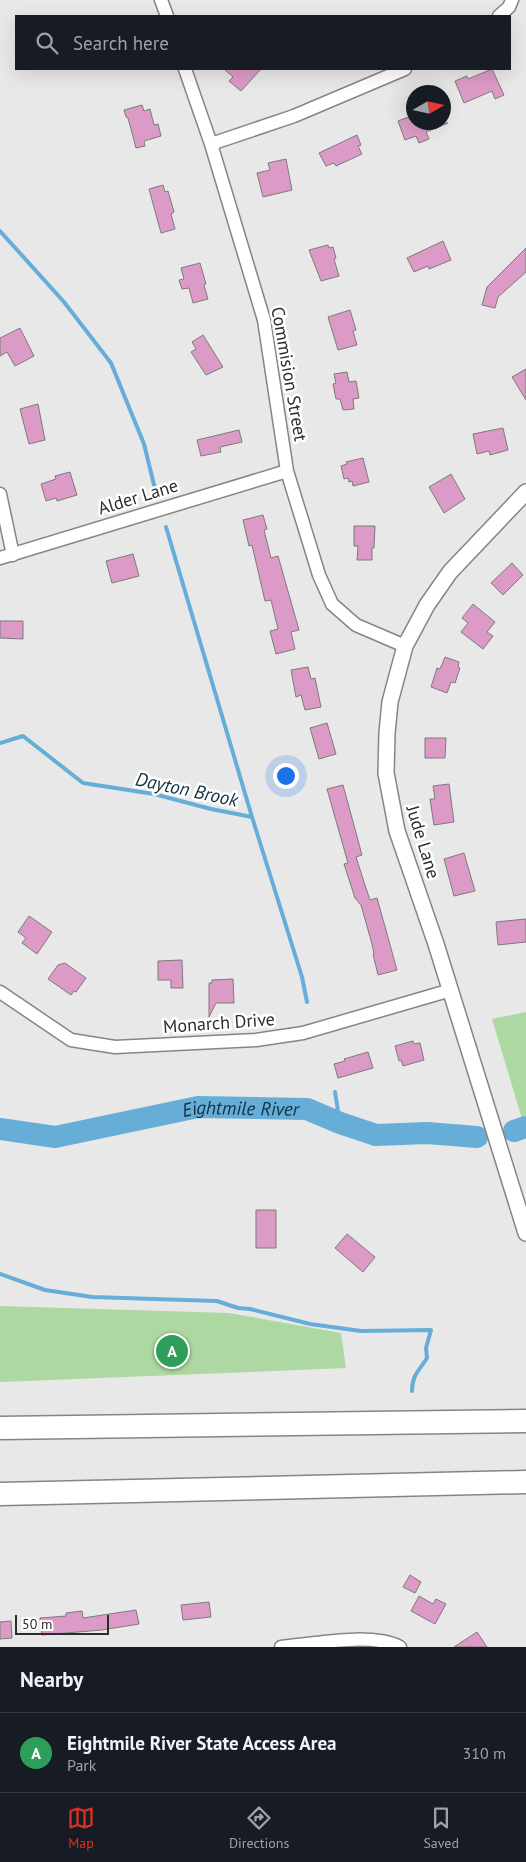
<!DOCTYPE html>
<style>
:root{--surface:#171b24;--page:#20242c;--text:#f1f3f6;--muted:#9ea1a6;--line:#363941;--accent:#d93025}
body{margin:0;font-family:"PT Sans",sans-serif;background:var(--page);color:var(--text)}
.compass{position:absolute;left:406px;top:85px;width:45px;height:45px;border-radius:50%;background:var(--surface);box-shadow:0 5px 20px #0002;rotate:81deg}
.scale{position:absolute;left:15px;bottom:12px;width:94px;box-sizing:border-box;padding-left:5px;border:2px solid #2c2c2c;border-top:0;font-size:14px;line-height:18px;white-space:nowrap;color:#2c2c2c;-webkit-text-stroke:4px #fff;paint-order:stroke}
.you{position:absolute;left:285px;top:775px;width:18px;height:18px;margin:-12px;border:4px solid #fff;border-radius:50%;background:#1a73e8;box-shadow:0 0 0 8px #1a73e833}
.badge{display:grid;place-items:center;width:32px;height:32px;border-radius:50%;background:var(--accent);color:#fff;font-size:16px;font-weight:700}
.pin{position:absolute;translate:-50% -50%;border:2px solid #fff;box-shadow:0 1px 5px #0006}
.list{margin:0;padding:0;list-style:none}
h2{display:flex;justify-content:space-between;align-items:center;height:65px;margin:0;padding:0 20px;font-size:21px}
h2 small{font-size:16px;font-weight:400;color:var(--muted)}
.list li{display:grid;grid-template-columns:32px 1fr auto;gap:15px;align-items:center;box-sizing:border-box;height:80px;padding:0 20px;border-top:1px solid var(--line)}
.list b{display:block;font-size:19px;white-space:nowrap}
.list p{margin:0;font-size:16px;white-space:nowrap;color:var(--muted)}
.list em{font-size:16px;font-style:normal;color:var(--muted)}
.icon{flex:none;width:28px;height:28px;fill:none;stroke:currentColor;stroke-width:2;stroke-linecap:round;stroke-linejoin:round}
.map{position:relative;flex:none;width:526px;height:1647px;overflow:hidden}
.search{position:absolute;background:var(--surface);box-shadow:0 5px 20px #0002;left:15px;right:15px;top:15px;height:55px;display:flex;align-items:center;gap:12px;box-sizing:border-box;padding:0 18px;border-radius:0px;color:var(--muted);font-size:19px}
.sheet{height:145px;background:var(--surface)}
nav{display:flex;justify-content:space-around;align-items:center;box-sizing:border-box;height:70px;border-top:1px solid var(--line);background:var(--surface);font-size:14px;color:var(--muted)}
nav a{display:grid;justify-items:center;gap:2px}
nav .on{color:var(--accent)}
.map>svg:first-child{display:block}
</style>
<div class="map">
<svg width="526" height="1647" viewBox="0 0 526 1647">
<rect width="100%" height="100%" fill="#e8e8e9"/>
<!-- green -->
<path fill="#aed8a1" d="M526,1012V1132L492,1019Z
M0,1306L229,1313L341,1333L346,1368L0,1382Z"/>
<g fill="none" stroke-linecap="round" stroke-linejoin="round">
<!-- stream -->
<path stroke="#66aed8" stroke-width="4" d="M0,231L64,302L111,363L144,444L156,493
M166,527L252,817
M0,743L23,736L83,783L154,794L211,809L252,817L302,977L307,1002
M335,1092L340,1123
M0,1274L45,1290L92,1297L217,1301L238,1308L250,1309L310,1324L361,1331L431,1330L426,1348L427,1358C419,1371 412,1375 412,1391"/>
<!-- river -->
<g stroke="#66aed8" stroke-width="22">
<path id="s1" d="M0,1129L55,1137L198,1107L307,1109L340,1123L376,1135L427,1133L477,1137"/>
<path d="M514,1131L526,1127"/>
</g>
</g>
<!-- building -->
<path fill="#dc9bc6" stroke="#7c7b7b" d="M224,69H261L241,91L229,81L233,77Z
M492,69L504,95L495,99L492,91L464,103L455,81L467,76L468,79Z
M142,105L144,111L150,109L154,125L158,124L161,136L144,141L145,146L136,148L128,118L126,117L124,110Z
M414,115V122L448,123L426,132L429,139L419,143L416,136L405,140L398,121Z
M357,135L361,145L358,146L362,154L336,166L334,163L326,166L319,153Z
M286,159L292,190L263,197L257,173L270,170L268,163Z
M163,185L165,192L168,191L174,212L171,214L175,229L161,233L149,189Z
M443,241L451,260L429,269L428,266L414,272L407,258Z
M328,245L329,248L333,247L336,258L334,259L339,276L321,281L309,250Z
M526,248V272L498,297L495,308L482,305L487,287Z
M200,263L206,284L204,285L208,299L193,303L189,288L182,289L179,280L184,279L181,268Z
M350,310L356,330L353,331L357,345L338,350L328,317Z
M20,328L34,356L15,366L7,352L0,356V338Z
M203,335L223,367L206,375L191,352L196,349L192,342Z
M526,369V400L512,377Z
M347,372L349,382L356,381L359,398L353,399L354,409L343,410L340,399H336L333,384L336,383L334,374Z
M38,404L45,440L29,444L20,409Z
M503,428L508,450L490,455L489,451L477,454L473,434Z
M239,430L242,442L220,447L221,452L201,456L197,440Z
M363,458L369,482L353,486L352,481L349,482L348,478L344,479L341,466L347,464L346,462Z
M70,472L77,495L57,501L56,498L46,501L41,484L56,479L55,476Z
M451,474L465,499L444,513L429,487Z
M263,515L267,529L264,530L271,558L278,556L299,630L291,632L295,649L276,654L270,631L278,629L271,600L265,601L252,545L249,546L243,520Z
M354,526H375L374,548H372V560H357L358,546H354Z
M133,554L139,576L112,583L106,561Z
M512,563L523,575L503,595L491,583Z
M473,604L495,622L487,632L493,636L483,649L461,632L468,623L462,618Z
M0,621H23V639L0,638Z
M445,657L459,662L458,667L460,668L455,683L451,682L447,693L431,687L437,668L440,669Z
M308,667L311,679L315,678L321,707L305,710L301,695L296,697L291,670Z
M327,723L336,754L319,759L310,728Z
M425,738H446L445,758H425Z
M449,784L454,822L434,825L430,799H435L433,786Z
M343,785L362,855L356,857L364,882L370,900L377,898L397,970L378,975L373,954H374L372,944L361,905L355,898L344,864L348,863L327,789Z
M464,853L475,891L454,896L444,859Z
M29,916L52,932L37,954L22,943L26,938L18,932Z
M526,919V942L498,945L496,922Z
M182,960L183,988H171V980H158V961Z
M65,963L86,978L76,992L74,991L71,995L48,979L58,965Z
M233,979L234,1003H216L209,1017V983H212V980Z
M413,1041L414,1044L420,1043L424,1060L403,1066L401,1060L399,1061L395,1046Z
M368,1052L373,1068L338,1078L334,1064L345,1061L344,1059Z
M256,1210H276V1248H256Z
M347,1234L375,1257L363,1272L335,1248Z
M410,1575L421,1582L415,1593L403,1587Z
M419,1596L433,1604L436,1599L446,1604L435,1624L411,1611Z
M209,1602L211,1617L183,1620L181,1605Z
M136,1610L139,1624L102,1630L42,1635L40,1618L66,1616V1613L82,1611L83,1618Z
M11,1621L12,1638L0,1639V1622Z
M477,1632L487,1647H454Z"/>
<g fill="none" stroke-linecap="round" stroke-linejoin="round">
<!-- minor casing -->
<g stroke="#858586" stroke-width="15">
<path id="minor" d="M161,0L167,16
M499,16L509,7L512,0
M185,69L211,144L264,320L287,471L319,575L332,604L356,625L405,646
M211,144L294,116L405,69
M0,494L13,555
M0,558L287,471
M0,992L71,1040L115,1047L256,1040L303,1033L451,990
M281,1647C313,1644 372,1632 400,1647"/>
</g>
<!-- tertiary casing -->
<g stroke="#858586" stroke-width="18">
<path id="tertiary" d="M526,492L450,572L427,605L405,646L390,702L387,733L386,773L397,831L436,944L526,1233"/>
</g>
<!-- motorway casing -->
<g stroke="#858586" stroke-width="25">
<path id="motorway" d="M0,1428L526,1421
M0,1494L526,1482"/>
</g>
<!-- minor -->
<use href="#minor" stroke="#fff" stroke-width="12"/>
<!-- tertiary -->
<use href="#tertiary" stroke="#fff" stroke-width="15"/>
<!-- motorway -->
<use href="#motorway" stroke="#fff" stroke-width="22"/>
</g>
<g text-anchor="middle" stroke-width="5" stroke-linejoin="round" paint-order="stroke">
<!-- street labels -->
<g font-size="18" fill="#2c2c2c" stroke="#fff">
<text transform="translate(289 374) rotate(80)" y="6">Commision Street</text>
<text transform="translate(138 497) rotate(-17)" y="6">Alder Lane</text>
<text transform="translate(423 842) rotate(73)" y="6">Jude Lane</text>
<text transform="translate(219 1023) rotate(-4)" y="6">Monarch Drive</text>
</g>
<!-- water labels -->
<g font-size="19" font-style="italic" fill="#113243" stroke="#fff">
<text transform="translate(187 789) rotate(12)" y="7">Dayton Brook</text>
<text dy="7" stroke="none"><textPath href="#s1" startOffset="244">Eightmile River</textPath></text>
</g>
</g>
</svg>
<svg class="compass" viewBox="-18 -18 36 36"><path d="M0-13l5 13h-10z" fill="#e53935"/><path d="M0 13l5-13h-10z" fill="#9ea1a6"/></svg>
<div class="scale">50 m</div>
<div class="you"></div>
<div class="pin badge" style="left:172px;top:1351px;background:#2e9e5b">A</div>
<div class="search"><svg class="icon" aria-label="search" viewBox="0 0 24 24"><circle cx="10" cy="10" r="6"/><path d="M15 15l6 6"/></svg>Search here</div>
</div>
<section class="sheet">
<h2>Nearby<small></small></h2>
<ul class="list">
<li><span class="badge" style="background:#2e9e5b">A</span><div><b>Eightmile River State Access Area</b><p>Park</p></div><em>310 m</em></li>
</ul>
</section>
<nav>
<a class="on"><svg class="icon" aria-label="map" viewBox="0 0 24 24"><path d="M3 6l6-2 6 2 6-2v14l-6 2-6-2-6 2zM9 4v14M15 6v14"/></svg>Map</a>
<a><svg class="icon" aria-label="directions" viewBox="0 0 24 24"><path d="M12 3l9 9-9 9-9-9zM9 14v-3h6M13 9l2 2-2 2"/></svg>Directions</a>
<a><svg class="icon" aria-label="saved" viewBox="0 0 24 24"><path d="M7 4h10v16l-5-4-5 4z"/></svg>Saved</a>
</nav>
